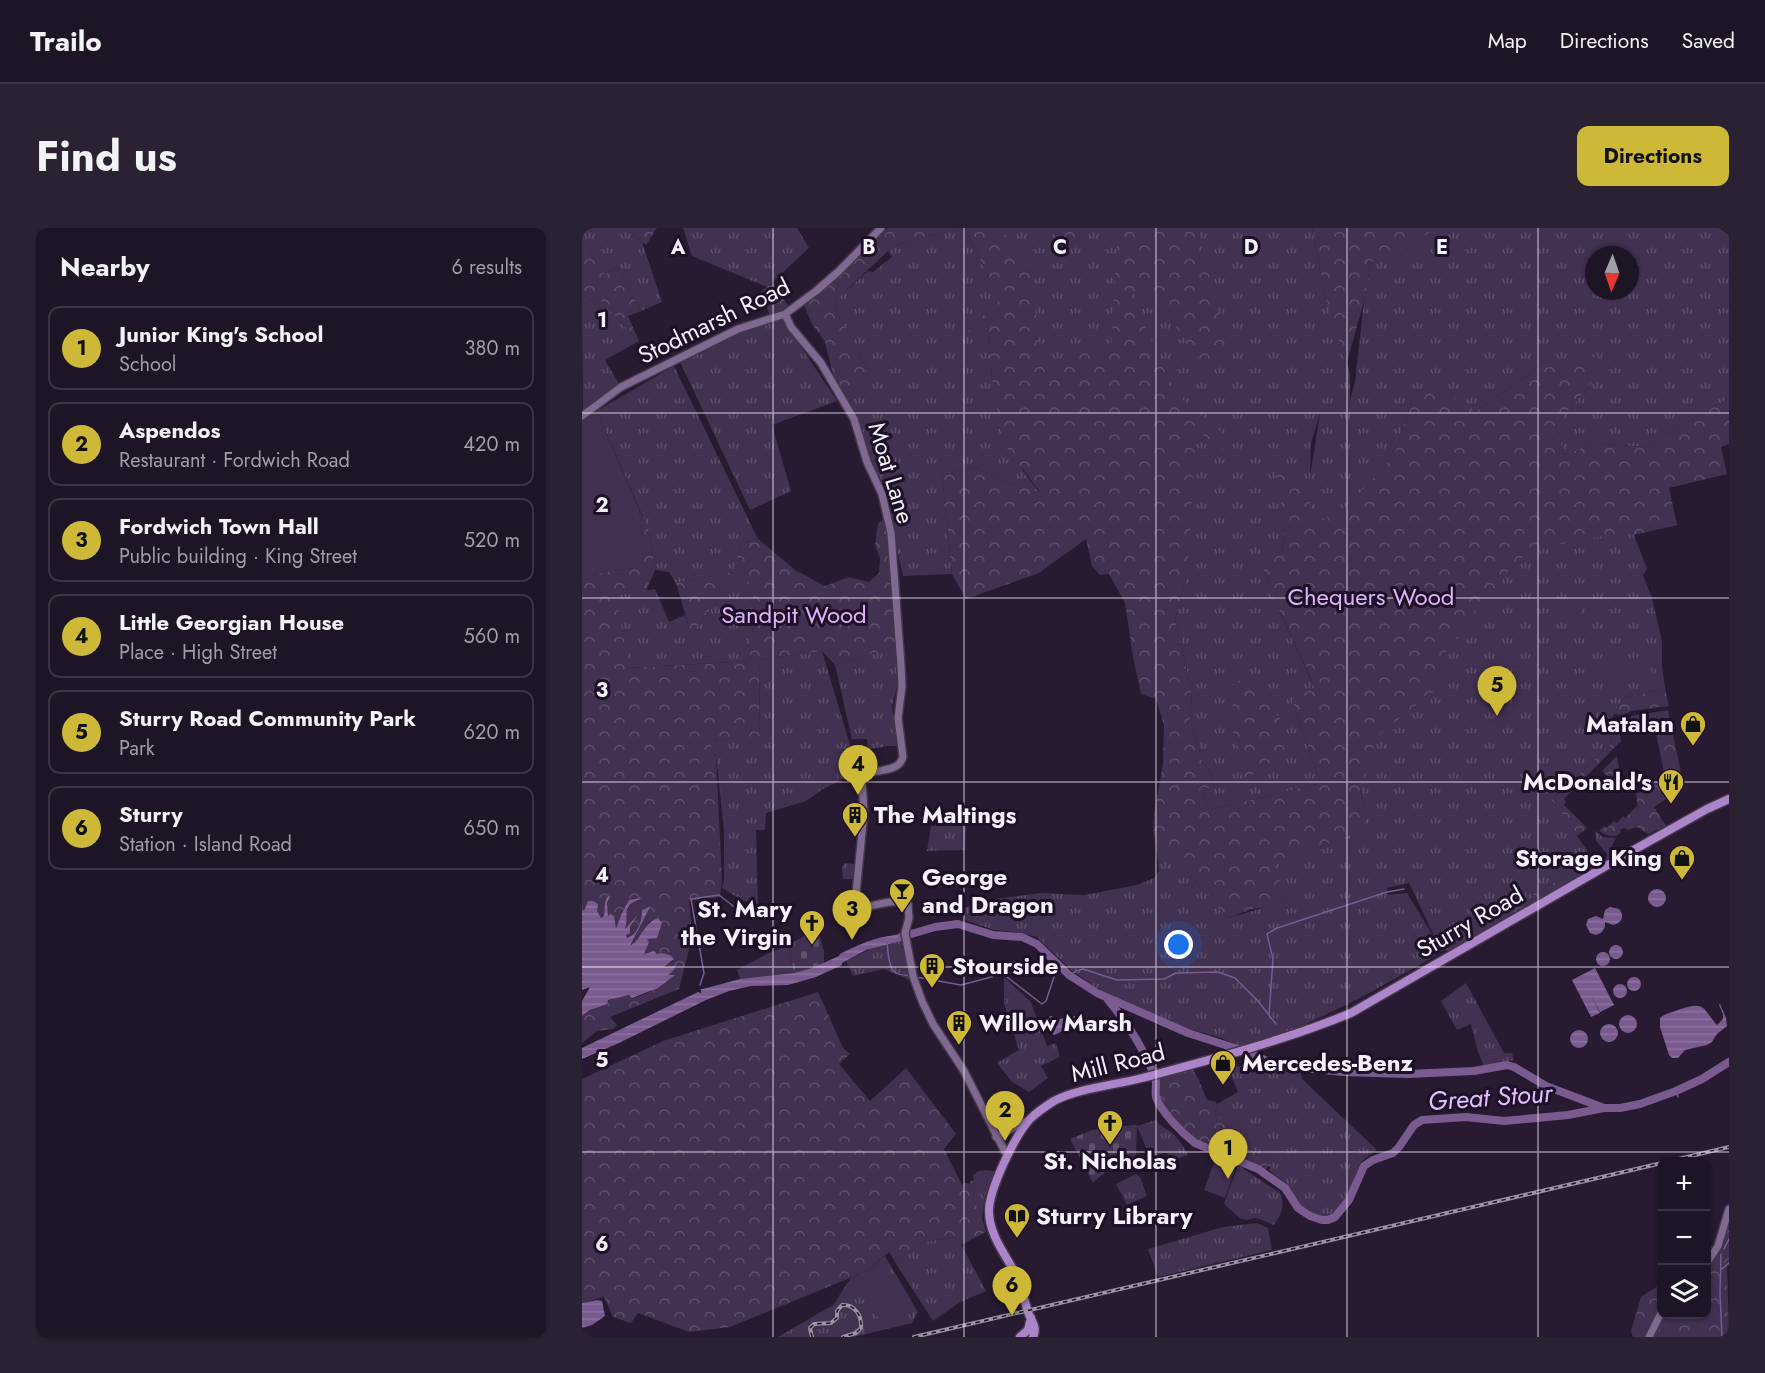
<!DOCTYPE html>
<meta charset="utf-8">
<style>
:root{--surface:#1d1425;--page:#2a2132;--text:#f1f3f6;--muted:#a09ea7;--line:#3b3342;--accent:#ceb837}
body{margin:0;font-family:Jost,sans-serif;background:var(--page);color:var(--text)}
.controls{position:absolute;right:18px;bottom:18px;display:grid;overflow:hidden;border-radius:12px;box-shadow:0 2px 4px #0004}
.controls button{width:54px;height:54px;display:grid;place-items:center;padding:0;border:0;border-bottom:2px solid var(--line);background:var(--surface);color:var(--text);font:30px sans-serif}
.compass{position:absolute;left:1003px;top:18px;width:54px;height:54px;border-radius:50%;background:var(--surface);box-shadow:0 2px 4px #0004;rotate:182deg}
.you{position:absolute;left:597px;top:717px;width:21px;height:21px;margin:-15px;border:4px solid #fff;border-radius:50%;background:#1a73e8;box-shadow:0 0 0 9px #1a73e833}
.badge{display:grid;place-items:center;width:39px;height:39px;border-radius:50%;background:var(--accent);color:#111;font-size:20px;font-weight:700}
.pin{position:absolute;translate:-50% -50px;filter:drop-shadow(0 2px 3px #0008)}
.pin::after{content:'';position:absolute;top:32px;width:21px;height:18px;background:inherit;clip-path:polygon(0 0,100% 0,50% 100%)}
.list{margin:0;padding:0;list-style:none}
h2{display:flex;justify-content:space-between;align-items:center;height:78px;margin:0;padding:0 24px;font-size:26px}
h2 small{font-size:20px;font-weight:400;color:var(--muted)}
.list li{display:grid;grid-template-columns:39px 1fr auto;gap:18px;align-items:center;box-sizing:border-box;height:84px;margin:0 12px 12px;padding:0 12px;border:2px solid var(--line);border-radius:12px}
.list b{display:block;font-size:22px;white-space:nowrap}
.list p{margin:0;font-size:20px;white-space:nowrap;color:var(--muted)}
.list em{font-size:20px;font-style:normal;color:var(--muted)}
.icon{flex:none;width:33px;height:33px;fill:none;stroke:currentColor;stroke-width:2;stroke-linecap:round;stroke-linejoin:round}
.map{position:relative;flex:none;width:1147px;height:1109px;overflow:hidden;border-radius:12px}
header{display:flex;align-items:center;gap:36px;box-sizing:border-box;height:84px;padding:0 30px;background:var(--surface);border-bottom:2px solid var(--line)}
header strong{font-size:28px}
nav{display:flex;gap:33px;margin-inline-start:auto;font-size:21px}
.intro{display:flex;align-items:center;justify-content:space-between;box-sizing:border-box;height:144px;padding:0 36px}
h1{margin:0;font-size:42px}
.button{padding:15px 27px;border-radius:12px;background:var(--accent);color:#111;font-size:21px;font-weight:700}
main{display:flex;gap:36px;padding:0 36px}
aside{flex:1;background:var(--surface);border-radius:12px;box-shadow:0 2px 4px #0004}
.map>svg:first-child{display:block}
</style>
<header>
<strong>Trailo</strong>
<nav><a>Map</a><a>Directions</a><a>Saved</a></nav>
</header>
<div class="intro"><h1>Find us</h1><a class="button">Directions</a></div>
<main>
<aside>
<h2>Nearby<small>6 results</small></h2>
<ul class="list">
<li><span class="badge">1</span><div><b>Junior King's School</b><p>School</p></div><em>380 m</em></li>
<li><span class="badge">2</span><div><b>Aspendos</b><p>Restaurant · Fordwich Road</p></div><em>420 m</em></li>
<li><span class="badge">3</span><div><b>Fordwich Town Hall</b><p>Public building · King Street</p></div><em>520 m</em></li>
<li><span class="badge">4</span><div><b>Little Georgian House</b><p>Place · High Street</p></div><em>560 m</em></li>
<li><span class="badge">5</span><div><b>Sturry Road Community Park</b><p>Park</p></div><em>620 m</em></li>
<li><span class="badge">6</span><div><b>Sturry</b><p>Station · Island Road</p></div><em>650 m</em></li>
</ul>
</aside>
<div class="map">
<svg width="1147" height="1109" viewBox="0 0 1147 1109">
<defs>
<pattern id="grass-tufts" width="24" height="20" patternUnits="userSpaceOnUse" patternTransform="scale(1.5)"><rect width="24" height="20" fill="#423150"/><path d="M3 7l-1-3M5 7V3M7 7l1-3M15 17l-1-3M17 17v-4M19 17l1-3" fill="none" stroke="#5e4f6a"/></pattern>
<pattern id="forest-crowns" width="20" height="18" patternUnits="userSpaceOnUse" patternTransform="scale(1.5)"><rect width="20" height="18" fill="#423150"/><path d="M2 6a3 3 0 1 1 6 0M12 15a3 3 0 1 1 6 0" fill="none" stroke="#5e4f6a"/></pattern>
<pattern id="cemetery-stones" width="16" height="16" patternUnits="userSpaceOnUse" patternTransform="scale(1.5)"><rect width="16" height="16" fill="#423150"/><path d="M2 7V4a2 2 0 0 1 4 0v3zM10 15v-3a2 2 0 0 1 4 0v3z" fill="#5e4f6a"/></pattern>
<pattern id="water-rules" width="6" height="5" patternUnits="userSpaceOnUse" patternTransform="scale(1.5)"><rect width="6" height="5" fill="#795b90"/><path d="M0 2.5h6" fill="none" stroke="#8d73a0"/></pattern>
</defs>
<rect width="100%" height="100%" fill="#271a31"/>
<!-- grass -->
<path fill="url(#grass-tufts)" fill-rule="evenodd" d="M0,0H42L60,14L80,74L59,83L36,39L23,46L4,17H0Z
M101,0H215L227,20L185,59L110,28Z
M379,0H383L410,56L421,69L385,104L407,102L410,153L441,243L458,265L428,256L393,239L360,247L370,346L321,348L303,268L263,166L297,146L284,139L252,79L256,70L286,43L291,44L310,29L306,23L319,15Z
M412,0H730L741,59L768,145V172L773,154L782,74L789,33H811L853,0H1137L1147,7V170L1063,219L1013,215L982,227L974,197L1008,157L954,142L894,183L830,171L812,228L767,277L729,300L703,297L700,325L680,339L698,385L733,460L710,473L739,555L627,582L618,560L633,558L628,543L620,533L615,512L608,492L610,466L593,391L605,348L451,166ZM1012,27H1048V63H1012ZM738,185V186L728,248L729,215Z
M14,68L57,113L23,132L37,156L1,182L0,79Z
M200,90L255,173L190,197L209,263L168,282L98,134L156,104Z
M92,138L176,311L159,316L152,344L94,355L87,344L73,342L67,303L15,183Z
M1040,252L1052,307L1065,341L1061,347L1070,370L1080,413V438L1083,460L1042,470L1028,493L1030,504L1028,517L984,559L969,571L1012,632L916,686L843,734L778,770L712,802L660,819L639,810L600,799L513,759L488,741L455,709L435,704L412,702L383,692V680L396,673L459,665L502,667L555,657L572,650L577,643L574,614L598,636L646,690L705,673L691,636L773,605L785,590L775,547L787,507L942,303ZM827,655L855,714L825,665L806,667L805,660Z
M167,353L173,381L167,433L46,440L34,367L73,361L87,394L103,387L109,406L150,354Z
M314,418L315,459L310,478L315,518H303L302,519L286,521L285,511H270L253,437Z
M240,423L276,544L241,561L224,573L184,585L183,602H174L176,678L160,672L140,660L142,652V603L134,528L129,524L130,513L178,507L177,432Z
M384,597L383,622L345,623L349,598Z
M1013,603L1021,609L1034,610L1029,620L1031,629L1024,635L1025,626L1014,613Z
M262,635L272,636L271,651H261L260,640Z
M319,712L328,752L302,741L271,748L264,733L293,719Z
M422,749L449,774L465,818L474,815L478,829L459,838L466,850L447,864L430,854L415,835L437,822L422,776Z
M884,755L922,825H930L932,832L902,838L896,824L889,796L875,802L859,773Z
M645,837L719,845L720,851L795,922C787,927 780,931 776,941C768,957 763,997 736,989C731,987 727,987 723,983C714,975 712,964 705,957C700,951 693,948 687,942L689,939L686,938V933L675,926L633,888L635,876L656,864Z
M574,892C578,898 580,898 586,902C594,907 602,918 606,927L594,931L583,924L569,931L555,898Z
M656,937L698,965C704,977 699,987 692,997L674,990L665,992L659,991L643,977L642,975Z
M404,942L413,943L403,968L400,990L391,970L392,960L383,963L380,956L383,955L388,956L389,953L392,952L391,947L397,943Z
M554,946L558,949L565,968L545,977L534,956Z
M675,995L686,1000L690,1022L576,1049L566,1021L641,999Z
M375,1009L404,1063L378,1074L351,1093L313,1034L341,1014Z
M303,1028L336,1084L330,1095L272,1109H196L251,1077L269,1050L285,1043Z"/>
<!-- forest -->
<path fill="url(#forest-crowns)" d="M42,0H75L64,17Z
M306,0H379L319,15L306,23L256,70L252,79L284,139L298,146L263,166L251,147L243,114L230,96L222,77Z
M383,0H419L449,44L458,119L473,149L503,119L529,121L535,16L521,0H616L644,115L621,137L565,58L549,67L594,166L645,209L654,231L614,202L605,348L593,391L610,466L608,492L615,512L620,533L628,543L633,559L618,560L627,582L739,555L710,473L733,459L694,376L680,338L700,325L703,297L688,220L695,228L710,257H727L730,299L767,277L812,228L830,171L853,158L894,183L954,142L1019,128L1008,157L974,197L982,227L1013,215L1063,219L1147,170V216L1139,219L1145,246L1087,260L1095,297L1052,307L1035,306L993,313L959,321L944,326L920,350L916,372C891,380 887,387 876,410L866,414L854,462L798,506L787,529L782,557L778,563L786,590L773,605L692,636L705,673L687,679L670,681L646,690L598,636L574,614L571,603L572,586L581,536L582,497L574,471L559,466L551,429L543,375L527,346L518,347L510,338L504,311L457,345L384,371L370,346L360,247L393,239L428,256L458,264L422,216L410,153L407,102L384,105L420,69L410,56Z
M467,0H497L488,23Z
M730,0H853L811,33H789L782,74L764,137L741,59Z
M0,17H4L23,46L36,39L59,83L46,88L57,113L14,68L0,79Z
M190,55L207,79L188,87L178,65Z
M57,281L67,303L73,342L64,363L34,367L47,440L167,433L173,381L167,354H150L109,406L94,355L151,344L159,316L176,311L213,342L243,358L267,349L287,354L297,345L298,330L293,318L296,295L304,290L309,347L314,418L253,437L240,423L177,432L178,508L130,513L129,524L134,528L140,652L138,669L107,673L109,693L108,718L97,761L28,789L35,797L31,801L15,803L0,815V788C15,778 29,769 47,767L50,770C67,767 79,757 92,748L85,747L92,738L80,739L90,734L92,731L67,724L61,727L65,718L64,710H75L78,701L68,693L61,704L48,719L66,683L60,682C60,693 56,706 44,710V707L55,686L41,703C48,686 39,681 57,671L47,672L39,687L34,702C27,690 22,682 27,668L23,674L22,688L18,691L15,683L2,684L0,681V352L21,344L52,340L61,307Z
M668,449L698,491L703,512L705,529L692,531L683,540L660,551L661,535L650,501L651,457L660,450Z
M1083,460L1087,478L1049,483L1040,488L1032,486L1042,470Z
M1086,482L1102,559L1072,579L1084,598L1066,606L1055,599L1046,602L1042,600L1038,602L1039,604C1033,611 1025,608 1017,603L1022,598L1025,600L1032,593L1035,595L1041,588L1043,590L1055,578L1056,583L1054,565L1062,564L1061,561L1071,559L1070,555L1080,553V550L1083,549L1072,496L1047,501L1045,492L1050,488Z
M1030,490L1035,492L1039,513L982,571L984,574L982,577L1005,600L995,608L969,571L984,559L1028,517L1030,504L1028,493Z
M1035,528L1041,564L1020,543Z
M1012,632L1014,640L870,722L859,723L916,686Z
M236,764L261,820L268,826L257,836L288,873L324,840L374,906L362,921L383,963L392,960L391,970L400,990L404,1004L379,1017L374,1009L341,1014L313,1034L307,1024L285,1043L148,1099L107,1104L56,1085L49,1095L31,1089L22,1069L0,1075V851L81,813Z
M609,839L616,850L625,872L633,873L635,876L633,888L639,891L654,887L659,898L654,906L675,926L686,933V938L684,942L615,914C603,905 577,879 575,863C574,858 576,854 575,849Z
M1147,989V1035L1145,1037L1147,1109H1051L1049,1103L1059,1069L1079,1056L1080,1086H1124L1125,1030L1136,1027Z"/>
<!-- cemetery -->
<path fill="url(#cemetery-stones)" d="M236,702L242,723V735L230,740L212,745L206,717L228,705Z
M551,897H555L554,929C538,936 523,942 511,955L488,911L510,902Z"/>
<!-- garden -->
<path fill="#423150" d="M15,183L57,281L61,307L60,328L52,340L21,344L0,352V193Z
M973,357L976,368L958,372L955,362Z
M990,370L998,376L1000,383C991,394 975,397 970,381C973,372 981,371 990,370Z
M1065,427L1070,447L1044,454L1042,461L1029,465L1022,437Z
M206,717L212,745L158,751L155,742L185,726Z
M576,902L584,920L570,927L561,908Z
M632,934L653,942L643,970L622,962Z
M302,1034L333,1081L304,1101L272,1056Z"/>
<!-- water -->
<path fill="url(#water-rules)" d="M1066 670a9 9 0 1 1 18 0a9 9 0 1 1-18 0Z
M26,668H28L25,675L26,688L28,686L32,688L34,701L39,687L47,672L60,670C38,679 48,683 43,701L56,686L48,699V705L44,707L45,710C56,706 60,693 60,682L68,679L48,718C59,711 63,694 76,690L80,695L75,710L65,711L67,714L62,726L72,723L75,726C82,724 88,726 92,731L82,739L93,738L92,742L86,747H93L76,760L50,770L47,767L26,772L25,776L8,782L0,788V773L8,759L0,762V681L2,683L6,673H11L16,676L15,683L19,690L22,688L23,674Z
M1028,679L1037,681C1043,688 1040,695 1031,697L1023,694V699L1019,705L1014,707L1008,705L1004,697L1006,691L1014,688L1021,691L1023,682Z
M320,706L322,712L284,722L260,735V737L234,749L206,757L169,758L147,763L124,772L37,815L0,831V820L116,764L119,765V761H121L158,751L212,745L230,740L257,728L258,726C282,714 294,709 320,706Z
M1027 724a7 7 0 1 1 14 0a7 7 0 1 1-14 0Z
M1014 731a7 7 0 1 1 14 0a7 7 0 1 1-14 0Z
M1013,740L1032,777L1018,784L1008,765L1018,785L1009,789L990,752Z
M1045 756a7 7 0 1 1 14 0a7 7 0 1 1-14 0Z
M1031 763a7 7 0 1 1 14 0a7 7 0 1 1-14 0Z
M1138,776L1144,790L1145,798L1135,806L1130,814L1125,817L1103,822L1096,830H1090L1087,827L1078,799V790C1084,785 1089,785 1096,782C1124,773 1119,779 1135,797L1141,791V786L1137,777Z
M1037 796a9 9 0 1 1 18 0a9 9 0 1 1-18 0Z
M470,788L473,792L493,788L494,797L472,807L466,801L462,790Z
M1018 805a9 9 0 1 1 18 0a9 9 0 1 1-18 0Z
M988 811a9 9 0 1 1 18 0a9 9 0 1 1-18 0Z
M15,1072L20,1073L23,1088L10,1097L0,1100V1075Z"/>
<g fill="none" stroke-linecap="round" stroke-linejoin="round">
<!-- stream -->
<path stroke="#795b90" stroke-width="1.5" d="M305,714C306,722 306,740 314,745C317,747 325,747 330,748
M488,747L494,743L501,741L535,752L582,751L594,745L636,744L653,750L676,773L694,796
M334,749L379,757L421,746L460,776L464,773L476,737
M118,757L122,745L109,671L137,667L160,685L188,682
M687,787L691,731L685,706L695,700L805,664L822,661
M1094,863L1096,869
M1142,1021L1147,1011
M1139,1026L1138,1066L1140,1109
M1140,1041L1147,1035"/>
<!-- river -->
<path stroke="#795b90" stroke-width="8" d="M319,709L353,699L376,696L411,707L440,709L455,716L487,747L515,765L606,805L671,826L687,834L701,838L761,844L826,846L892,843L925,837L932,839L964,858L1022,880
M526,772C542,791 556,811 566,834C569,840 574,849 574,855C574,861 573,864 574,869C579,884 600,905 613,915L676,941L703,960L716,980L728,988L740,992H746L753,989L767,972L782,938L791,932L811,925L817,919L832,897L840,892L884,889L922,893L986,887L1022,880H1038L1058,876L1094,863L1120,851L1147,834"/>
<!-- secondary casing -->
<g stroke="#43384a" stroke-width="10">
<path id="secondary" d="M203,86L209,99L239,135L272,191L285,234L300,266L309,305L319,437L320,458L316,490L321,529C315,548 290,537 280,552L282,585L273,675L277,681C289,678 317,669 326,676L327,690L323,705L331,748L340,773L351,796L382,843L423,924L427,926
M0,188L39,159L156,101L203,86L234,63L257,43L299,0
M414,909L447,892
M1124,1036L1136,1018L1147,981
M1067,1109L1080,1083"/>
</g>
<!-- highway casing -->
<g stroke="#43384a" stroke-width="11">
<path id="highway" d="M438,1109L446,1102L449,1090
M451,1109C456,1099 449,1093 446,1084C442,1072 440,1060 435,1049C425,1028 407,1008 407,983C407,961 433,908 447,892C454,885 464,878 472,873C496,860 534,857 560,850C631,831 701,813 769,785L1057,619L1125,581L1147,571"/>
</g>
<!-- secondary -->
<use href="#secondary" stroke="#806991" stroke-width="7"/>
<!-- highway -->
<use href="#highway" stroke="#ab84c9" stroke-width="8"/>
<!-- rail casing -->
<g stroke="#9b92a3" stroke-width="4">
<path id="rail" d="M1084,934L1147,919
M230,1109L228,1100L232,1096L249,1095L255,1090V1083L260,1077C273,1076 280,1088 279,1100L274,1105L261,1109
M332,1109L1080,935"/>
</g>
<!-- rail -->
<use href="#rail" stroke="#1d1027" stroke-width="1.5" stroke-dasharray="4.5" stroke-linecap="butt"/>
</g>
<!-- grid -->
<path fill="none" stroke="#f7f0fd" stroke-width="1.5" stroke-opacity="0.55" d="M191,0V1109M382,0V1109M574,0V1109M765,0V1109M956,0V1109M0,185H1147M0,370H1147M0,554H1147M0,739H1147M0,924H1147"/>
<!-- icons -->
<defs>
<g id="shop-pin" transform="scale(1.35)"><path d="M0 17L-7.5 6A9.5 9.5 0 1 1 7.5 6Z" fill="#ceb837" stroke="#1d1027"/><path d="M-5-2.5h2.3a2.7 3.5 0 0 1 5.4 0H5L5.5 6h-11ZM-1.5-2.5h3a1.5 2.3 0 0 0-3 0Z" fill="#111"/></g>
<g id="restaurant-pin" transform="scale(1.35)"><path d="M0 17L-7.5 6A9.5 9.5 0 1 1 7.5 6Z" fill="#ceb837" stroke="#1d1027"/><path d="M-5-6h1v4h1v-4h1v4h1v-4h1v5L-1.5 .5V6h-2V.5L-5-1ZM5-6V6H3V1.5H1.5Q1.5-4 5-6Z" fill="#111"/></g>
<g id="building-pin" transform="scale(1.35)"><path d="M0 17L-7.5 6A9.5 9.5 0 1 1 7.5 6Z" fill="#ceb837" stroke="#1d1027"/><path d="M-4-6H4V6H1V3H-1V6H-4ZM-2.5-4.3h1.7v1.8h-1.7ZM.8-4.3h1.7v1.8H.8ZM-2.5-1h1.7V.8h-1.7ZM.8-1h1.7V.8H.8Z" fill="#111"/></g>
<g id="bar-pin" transform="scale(1.35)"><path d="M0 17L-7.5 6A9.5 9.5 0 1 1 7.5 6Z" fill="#ceb837" stroke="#1d1027"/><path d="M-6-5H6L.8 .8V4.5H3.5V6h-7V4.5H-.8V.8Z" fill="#111"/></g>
<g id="church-pin" transform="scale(1.35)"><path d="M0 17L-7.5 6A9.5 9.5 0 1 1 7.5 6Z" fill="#ceb837" stroke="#1d1027"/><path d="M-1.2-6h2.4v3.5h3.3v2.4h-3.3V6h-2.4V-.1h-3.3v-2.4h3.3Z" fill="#111"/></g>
<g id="library-pin" transform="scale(1.35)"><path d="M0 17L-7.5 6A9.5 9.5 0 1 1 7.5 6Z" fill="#ceb837" stroke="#1d1027"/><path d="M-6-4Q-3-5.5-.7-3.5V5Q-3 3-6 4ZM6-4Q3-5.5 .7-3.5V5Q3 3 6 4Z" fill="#111"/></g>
</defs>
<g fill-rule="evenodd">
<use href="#shop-pin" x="1111" y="496"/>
<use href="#restaurant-pin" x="1089" y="554"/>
<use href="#building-pin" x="273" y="587"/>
<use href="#shop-pin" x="1100" y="630"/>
<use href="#bar-pin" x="320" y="663"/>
<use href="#church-pin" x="230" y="695"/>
<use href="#building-pin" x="350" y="738"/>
<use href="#building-pin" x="377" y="795"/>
<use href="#shop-pin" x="641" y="835"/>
<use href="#church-pin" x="528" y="895"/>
<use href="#library-pin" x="435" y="988"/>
</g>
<g text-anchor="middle" stroke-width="6" stroke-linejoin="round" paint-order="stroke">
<!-- street labels -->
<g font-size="24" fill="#f7f0fd" stroke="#1d1027">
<text transform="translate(132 93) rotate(-26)" y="8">Stodmarsh Road</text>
<text transform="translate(309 245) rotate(73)" y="8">Moat Lane</text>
<text transform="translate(888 694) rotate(-30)" y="8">Sturry Road</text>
<text transform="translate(536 835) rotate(-14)" y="8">Mill Road</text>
</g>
<!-- park labels -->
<g font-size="24" fill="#d9b6f5" stroke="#1d1027">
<text x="789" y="377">Chequers Wood</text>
<text x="212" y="395">Sandpit Wood</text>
</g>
<!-- poi labels -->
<g font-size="24" font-weight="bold" fill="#f7f0fd" stroke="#1d1027" text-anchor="start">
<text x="1092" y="504" text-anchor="end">Matalan</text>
<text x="1070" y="562" text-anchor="end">McDonald's</text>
<text x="292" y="595">The Maltings</text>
<text x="1080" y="638" text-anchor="end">Storage King</text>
<text x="340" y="657">George<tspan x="340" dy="28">and Dragon</tspan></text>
<text x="210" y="689" text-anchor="end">St. Mary<tspan x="210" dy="28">the Virgin</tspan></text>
<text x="370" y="746">Stourside</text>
<text x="397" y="803">Willow Marsh</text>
<text x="660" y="843">Mercedes-Benz</text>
<text x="528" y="941" text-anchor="middle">St. Nicholas</text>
<text x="454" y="996">Sturry Library</text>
</g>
<!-- water labels -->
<g font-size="26" font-style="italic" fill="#e1befd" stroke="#1d1027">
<text transform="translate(908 869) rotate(-4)" y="9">Great Stour</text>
</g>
</g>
<g font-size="20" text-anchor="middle" font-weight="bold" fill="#f7f0fd" stroke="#1d1027" stroke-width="6" stroke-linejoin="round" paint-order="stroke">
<text x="96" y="26">A</text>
<text x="287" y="26">B</text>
<text x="478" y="26">C</text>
<text x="669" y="26">D</text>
<text x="860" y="26">E</text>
<text x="20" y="99">1</text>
<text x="20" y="284">2</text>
<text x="20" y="469">3</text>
<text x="20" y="654">4</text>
<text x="20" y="839">5</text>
<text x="20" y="1023">6</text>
</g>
</svg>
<div class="controls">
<button>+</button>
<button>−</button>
<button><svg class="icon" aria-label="layers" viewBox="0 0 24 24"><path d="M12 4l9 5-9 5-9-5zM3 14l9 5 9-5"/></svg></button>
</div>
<svg class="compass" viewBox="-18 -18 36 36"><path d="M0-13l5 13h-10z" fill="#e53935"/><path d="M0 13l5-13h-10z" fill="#a09ea7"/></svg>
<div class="you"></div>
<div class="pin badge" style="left:646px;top:951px">1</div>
<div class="pin badge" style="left:423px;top:913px">2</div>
<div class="pin badge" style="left:270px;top:712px">3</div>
<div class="pin badge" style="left:276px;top:567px">4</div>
<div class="pin badge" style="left:915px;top:488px">5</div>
<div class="pin badge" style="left:430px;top:1088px">6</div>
</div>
</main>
